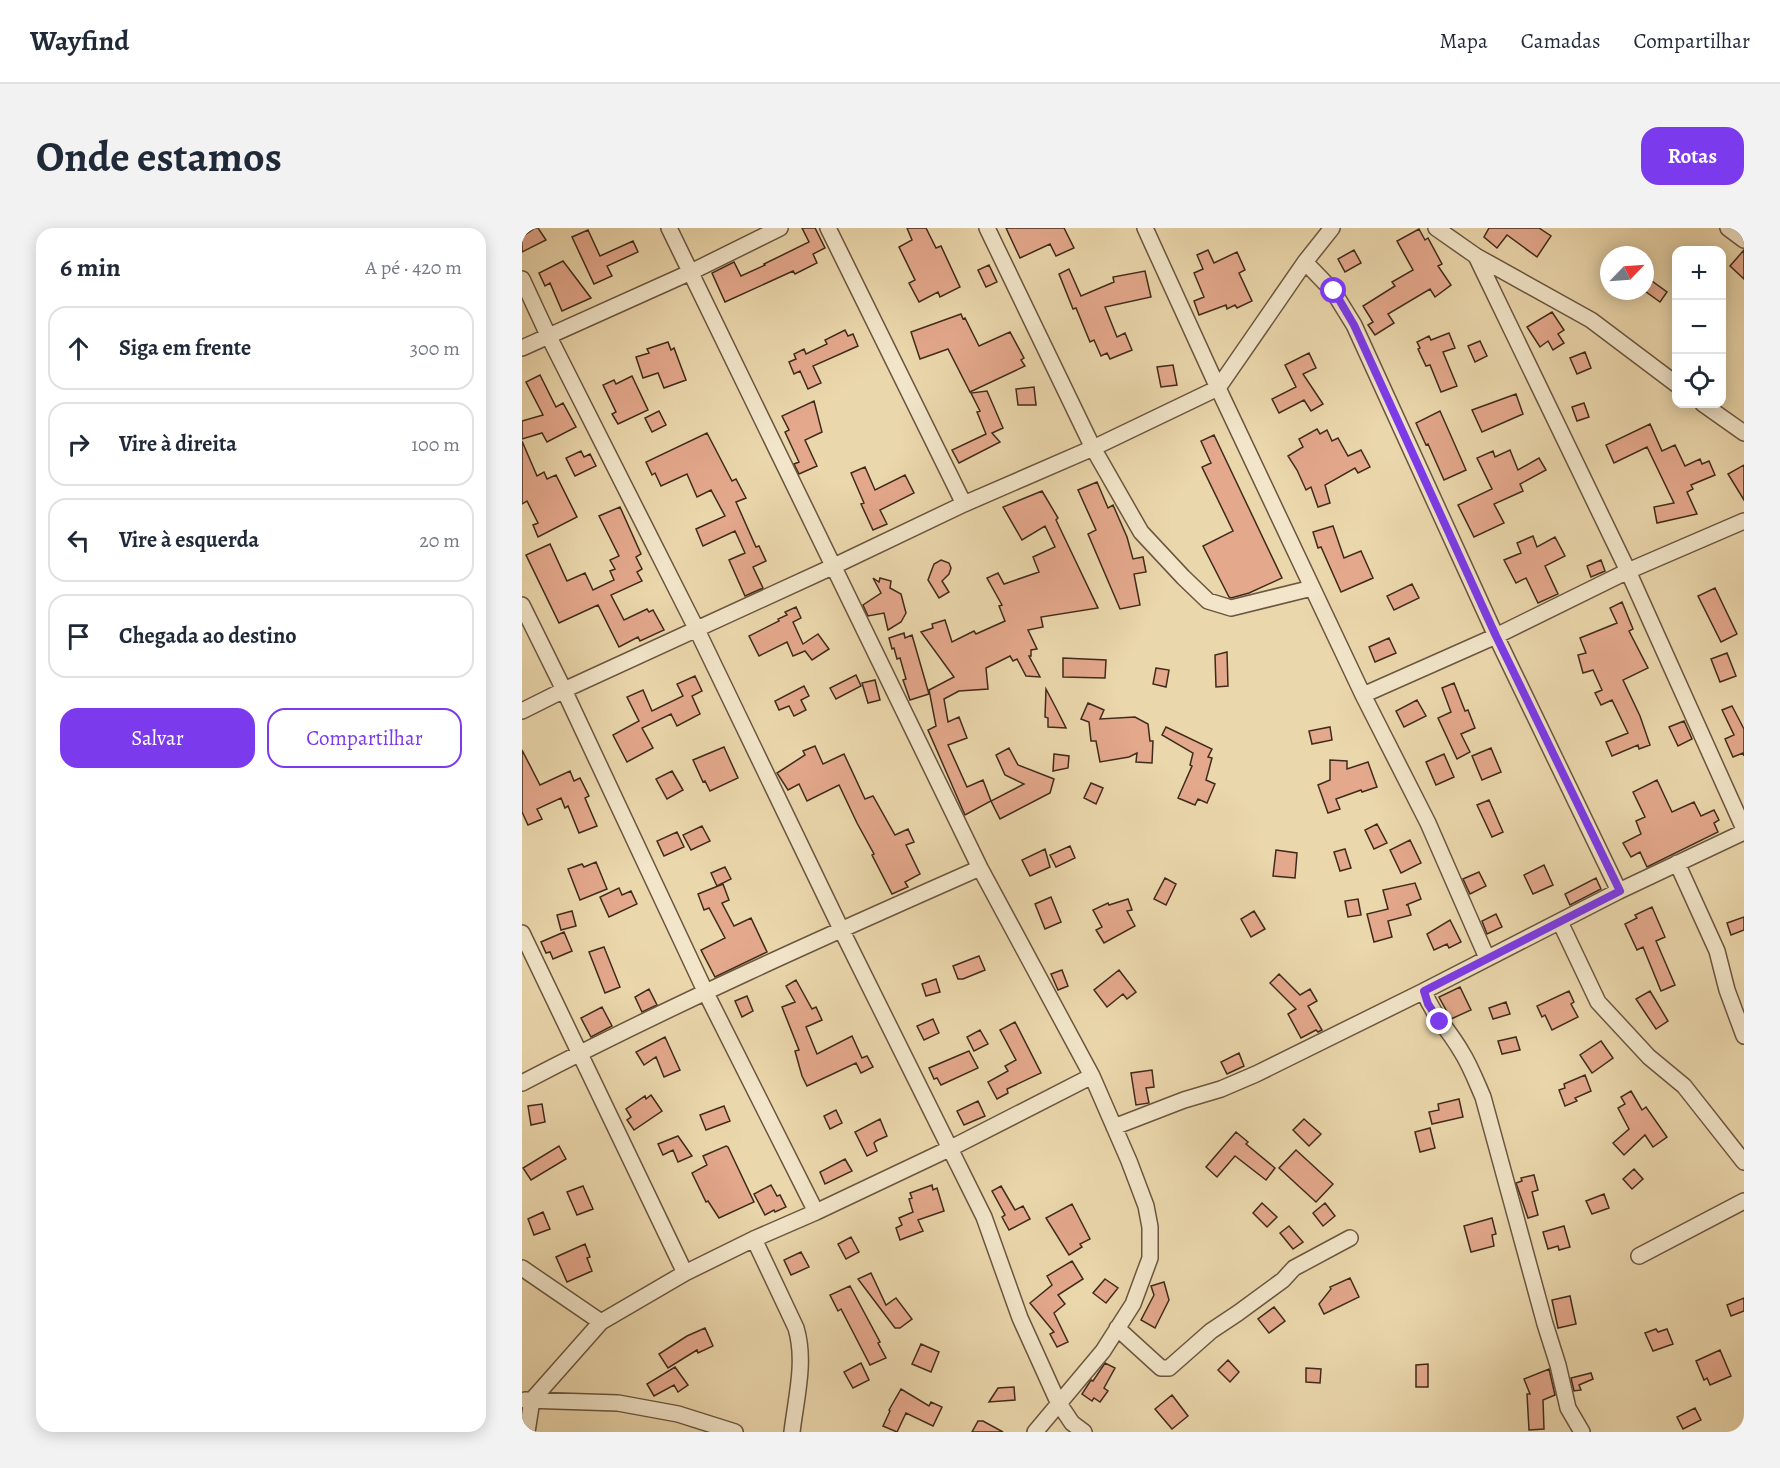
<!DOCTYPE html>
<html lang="pt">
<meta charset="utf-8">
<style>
:root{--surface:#fff;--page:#f2f2f3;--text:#1f2937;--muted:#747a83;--line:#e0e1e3;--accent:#7c3aed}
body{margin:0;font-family:Alegreya,serif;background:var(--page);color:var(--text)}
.controls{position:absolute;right:18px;top:18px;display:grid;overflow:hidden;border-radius:12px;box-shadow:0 3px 15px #0003}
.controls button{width:54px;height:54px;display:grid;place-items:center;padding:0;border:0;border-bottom:2px solid var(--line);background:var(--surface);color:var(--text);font:30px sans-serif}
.compass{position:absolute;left:1078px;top:18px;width:54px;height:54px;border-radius:50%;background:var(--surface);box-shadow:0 3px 15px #0003;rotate:65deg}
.stop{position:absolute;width:18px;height:18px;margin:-14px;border:4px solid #7c3aed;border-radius:50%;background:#fff}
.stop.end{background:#7c3aed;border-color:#fff;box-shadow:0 2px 6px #0008}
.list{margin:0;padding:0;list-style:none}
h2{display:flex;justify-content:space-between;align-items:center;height:78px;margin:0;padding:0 24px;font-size:26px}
h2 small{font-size:20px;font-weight:400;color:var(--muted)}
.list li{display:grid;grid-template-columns:39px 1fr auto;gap:18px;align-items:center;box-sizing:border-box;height:84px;margin:0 12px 12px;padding:0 12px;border:2px solid var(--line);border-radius:18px}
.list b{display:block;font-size:22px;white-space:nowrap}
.list em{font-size:20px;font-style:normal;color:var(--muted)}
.actions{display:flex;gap:12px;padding:18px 24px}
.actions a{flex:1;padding:14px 0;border:2px solid var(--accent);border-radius:18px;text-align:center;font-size:21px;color:var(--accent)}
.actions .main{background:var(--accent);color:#fff}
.icon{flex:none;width:33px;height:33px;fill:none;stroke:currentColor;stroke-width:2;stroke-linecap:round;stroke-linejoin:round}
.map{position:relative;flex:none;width:1222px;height:1204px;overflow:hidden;border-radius:18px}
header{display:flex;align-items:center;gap:36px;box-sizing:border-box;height:84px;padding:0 30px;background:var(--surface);border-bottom:2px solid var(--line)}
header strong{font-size:28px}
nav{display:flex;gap:33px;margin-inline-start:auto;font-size:21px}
.intro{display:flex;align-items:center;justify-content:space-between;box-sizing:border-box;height:144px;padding:0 36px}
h1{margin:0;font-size:42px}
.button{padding:15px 27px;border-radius:18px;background:var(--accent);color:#fff;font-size:21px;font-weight:700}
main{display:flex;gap:36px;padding:0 36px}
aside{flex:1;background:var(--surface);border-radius:18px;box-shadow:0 3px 15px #0003}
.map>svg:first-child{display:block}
</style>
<header>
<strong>Wayfind</strong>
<nav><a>Mapa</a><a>Camadas</a><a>Compartilhar</a></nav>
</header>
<div class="intro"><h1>Onde estamos</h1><a class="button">Rotas</a></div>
<main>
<aside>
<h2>6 min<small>A pé · 420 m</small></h2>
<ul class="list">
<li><svg class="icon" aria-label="ahead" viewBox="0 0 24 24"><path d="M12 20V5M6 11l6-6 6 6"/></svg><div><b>Siga em frente</b></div><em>300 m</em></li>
<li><svg class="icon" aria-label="right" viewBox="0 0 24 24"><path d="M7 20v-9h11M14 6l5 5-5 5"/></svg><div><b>Vire à direita</b></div><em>100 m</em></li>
<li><svg class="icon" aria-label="left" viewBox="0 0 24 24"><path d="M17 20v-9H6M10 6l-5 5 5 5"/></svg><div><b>Vire à esquerda</b></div><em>20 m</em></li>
<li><svg class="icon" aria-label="arrive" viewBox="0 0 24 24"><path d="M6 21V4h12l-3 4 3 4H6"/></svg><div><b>Chegada ao destino</b></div></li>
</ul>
<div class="actions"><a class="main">Salvar</a><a>Compartilhar</a></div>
</aside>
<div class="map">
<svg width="1222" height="1204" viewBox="0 0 1222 1204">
<rect width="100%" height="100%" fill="#ebd7ac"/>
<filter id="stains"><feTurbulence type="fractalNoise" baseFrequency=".00333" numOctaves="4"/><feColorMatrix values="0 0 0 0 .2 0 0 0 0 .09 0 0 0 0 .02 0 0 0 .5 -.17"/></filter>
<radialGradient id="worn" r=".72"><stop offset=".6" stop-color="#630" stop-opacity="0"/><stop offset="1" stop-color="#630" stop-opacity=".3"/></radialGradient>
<!-- building -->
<path fill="#e4a88c" stroke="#402b1b" stroke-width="1.5" d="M13,0H16L24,12L0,24V9Z
M280,0H293L303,20L291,26L295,35L273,46L271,43L203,74L190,45L212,34L219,48L243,37L242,36L287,14Z
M385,0H404L414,20L419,18L438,59L418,69L416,64L397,74L387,55L393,52L377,19L390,12Z
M484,0H542L552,20L534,28L528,16L498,30Z
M967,0H1017L1029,8L1015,29L985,7L975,20L962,9Z
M897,1L903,12L906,10L920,36L916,38L929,57L913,69L908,61L866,86L872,95L853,107L846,97L851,94L841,78L873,58L870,54L891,42L875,13Z
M66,2L78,28L111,13L116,24L85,38L90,48L72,56L50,9Z
M686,22L692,35L715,24L723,42L717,45L730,73L715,80L713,77L705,81L704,77L677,87L672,73L682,69L672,45L681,41L675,27Z
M832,22L839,35L823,44L816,31Z
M1222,22V51L1208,38Z
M41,33L69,70L40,83L28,55L23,58L17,45Z
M467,37L475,54L464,59L456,42Z
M547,41L559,68L592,54L591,49L623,43L629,69L583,79L595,109L603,105L610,122L588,131L585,125L579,128L572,112L568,114L554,80L551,81L537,46Z
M1123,48L1145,64L1138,74L1123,63Z
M1030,84L1042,102L1036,106L1042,115L1031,122L1026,113L1018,119L1005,99Z
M439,86L441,91L443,90L457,118L488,104L502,130L499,132L503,138L448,164L426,121L398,131L389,104Z
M323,102L326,108L331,106L336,118L291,138L299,155L286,161L278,143L272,146L267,134L274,131L272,126L282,121L284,126L305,116L303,112Z
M927,105L933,120L921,124L935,158L919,164L908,137L904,138L896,121L898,120L895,114L907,108L909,112Z
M958,113L965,128L953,134L946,118Z
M146,114L149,122L152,120L164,152L142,160L136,145L121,150L114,129L127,125L125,121Z
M1063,124L1069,140L1055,146L1048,130Z
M787,125L794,140L781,146L801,176L789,183L782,172L757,185L750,171L774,159L763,137Z
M651,137L655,157L639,159L635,139Z
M18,147L34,179L41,175L54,199L25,214L20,205L0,211V193L21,187L4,154Z
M110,148L126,182L96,196L90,186L94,184L81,157L92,152L94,156Z
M512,159L514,177H496L494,161Z
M465,163L481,200L470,205L478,214L437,235L430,222L464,206L455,184L458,183L449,165Z
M994,166L1001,186L960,204L950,182Z
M292,173L300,204L283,212L295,238L277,246L272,236L277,234L263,204L267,202L260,188Z
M1062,175L1067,189L1055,193L1050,179Z
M137,183L144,197L130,204L123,190Z
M918,183L944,242L922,252L906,216L904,217L894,195Z
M1128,196L1140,223L1153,217L1163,238L1178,231L1180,236L1187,233L1193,247L1169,257L1171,261L1165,264L1175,286L1135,295L1132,279L1152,275L1125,219L1092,235L1084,217Z
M795,201L798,206L805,202L810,213L816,210L826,228L839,222L848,239L836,245L833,240L803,257L808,275L796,279L789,259L784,262L775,242L766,228L781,219L777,211Z
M185,205L210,253L214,251L224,270L214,274L234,319L237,318L244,333L231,339L241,360L223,368L207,332L223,325L213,303L181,318L174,301L203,288L189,262L175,269L165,246L139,258L133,245L130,247L124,234Z
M692,207L760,350L727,365L709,370L707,369L681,318L711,303L680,239L689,235L679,213Z
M0,213L15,248L22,244L25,251L34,247L55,289L16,309L11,297L16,295L5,273L0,276Z
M988,222L996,242L1017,230L1024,242L998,256L1001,263L972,276L982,295L952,309L936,277L970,261L955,230L971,223L973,229Z
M59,223L62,229L68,226L74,238L53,248L44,230Z
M1222,237V272L1206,246Z
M343,239L353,262L383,247L392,265L358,282L365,296L351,302L339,276L342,275L329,245Z
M575,254L586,280L591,277L605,309L611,331L621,329L624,344L612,346L618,377L598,381L566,306L574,302L556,262Z
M520,263L536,290L534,292L576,380L519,389L521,399L506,402L515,421L509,422V428H507L518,449L504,448L495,431L491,433L488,428L464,440L466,461L437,463L422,471L426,494L437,489L445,510L426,517L445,559L461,552L469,573L443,587L406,502L414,498L407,462L432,449L399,404L411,400L410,396L423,392L430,414L452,403L454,406L483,393L477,378L480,377L465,350L476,345L482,356L517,344L511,329L533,319L523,298L500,312L481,279Z
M98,279L119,326L114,329L120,341L115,344L120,353L89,367L102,392L125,381L127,384L131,382L142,402L118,413L116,409L97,419L76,377L37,395L4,327L28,316L45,353L63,345L71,362L92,352L88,343L93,341L88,332L97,328L77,288Z
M811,298L822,330L839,323L851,350L819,364L799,319L796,320L791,304Z
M1011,308L1015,319L1033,309L1043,328L1023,338L1036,366L1016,375L1004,350L994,355L982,332L999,325L995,315Z
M419,332L427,335L429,340L427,346L420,353L427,364L417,370L406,352L412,336Z
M1079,332L1083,343L1069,349L1065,338Z
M351,350L357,354L358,350L369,353L368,360L379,366L384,385L379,394L366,402L362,385L346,388L341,377L359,365Z
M890,356L897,370L872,382L865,368Z
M1193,360L1215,406L1199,414L1176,368Z
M1100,374L1111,401L1107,403L1126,440L1101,452L1118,488L1128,517L1117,521L1116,517L1090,528L1084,514L1106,505L1090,472L1079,477L1073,465L1080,462L1071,442L1061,445L1056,427L1064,425L1058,410L1095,395L1088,380Z
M274,379L279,390L271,394L281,416L296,406L307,421L290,432L283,423L271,428L265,414L237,428L227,408L257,393L256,391L265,387L263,384Z
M382,405L383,410L390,407L407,466L388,472L381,452L384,451L378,430L375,431L372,420L370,421L367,410Z
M867,410L874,425L853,434L847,419Z
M705,424L706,458L694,459L693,427Z
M1205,425L1214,448L1198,454L1189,431Z
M541,430L584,432L583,450L541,449Z
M634,440L647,442L644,459L631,456Z
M334,447L339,458L314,471L308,460Z
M173,448L180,463L170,468L178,486L155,498L149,486L120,500L131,520L105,534L91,507L117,493L105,469L121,462L130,483L161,468L155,456Z
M353,452L358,472L346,475L340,455Z
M932,455L943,483L946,482L953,500L939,506L948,524L935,531L916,490L929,484L920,460Z
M282,458L287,468L279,472L284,482L272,488L267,478L257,482L253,473Z
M524,461L535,482L544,500L526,499V490L523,489Z
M895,472L904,488L882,499L874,483Z
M566,475L582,482L578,491L613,489L626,496L628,513H631L630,535L614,534L615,525L607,529L578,534L574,513H569L567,494L559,491Z
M1210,478L1222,501V528L1221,525L1211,529L1203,511L1212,507L1200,482Z
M1162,493L1170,511L1156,518L1147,499Z
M644,499L690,521L686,529L690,530L684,552L693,556L685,575L676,571L673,577L656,570L670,538L668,537L671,525L640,507Z
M808,499L810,512L790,516L787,503Z
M293,518L301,536L322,526L343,571L351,568L373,607L386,601L392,614L384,617L398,646L383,654L386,659L370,666L350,627L352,626L335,595L317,557L285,573L277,556L266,562L255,545L283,527L281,523Z
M202,519L216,550L188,563L183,553L181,554L171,532Z
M487,520L496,537L532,551L528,565L478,591L469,573L502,556L483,547L474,527Z
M969,520L979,544L960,552L950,528Z
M0,522L18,557L48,543L52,553L58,550L67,568L63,570L75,598L57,605L46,578L43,580L39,570L15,581L20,591L6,597L0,584Z
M532,526L547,528L546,540L531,543Z
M922,526L932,549L914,557L904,534Z
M808,532L825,533V541L846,534L855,559L840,564L839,562L814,571L818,581L806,585L796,557L808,552Z
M150,543L161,562L145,571L134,551Z
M1135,552L1150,584L1172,574L1179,588L1192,582L1197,592L1192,595L1196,604L1125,639L1118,624L1109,629L1101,615L1119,606L1114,593L1123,589L1111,564Z
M569,555L581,560L574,576L562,570Z
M967,572L981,604L970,609L955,577Z
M855,596L865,615L852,621L843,602Z
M180,598L188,613L169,622L161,607Z
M155,604L162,619L142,628L135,613Z
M888,612L899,635L879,645L868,622Z
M548,618L553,630L534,639L528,627Z
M523,621L528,639L508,648L500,632Z
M823,621L829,640L818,643L812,624Z
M754,622L775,625L773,650L751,648Z
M74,634L85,661L58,672L46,641L60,636L62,639Z
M1022,637L1031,657L1011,666L1002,647Z
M203,639L209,651L195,658L189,645Z
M957,644L964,658L948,666L941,651Z
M643,650L654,656L644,677L632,671Z
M1074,650L1079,661L1048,677L1043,666Z
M893,655L899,671L884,677H886L889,687L866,693L870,709L852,714L845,686L866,681L861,662Z
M201,656L207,672L200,675L212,698L229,690L245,724L193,749L179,722L203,710L187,680L182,682L176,666Z
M97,660L100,667L109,663L115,676L87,689L78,669Z
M529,669L539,694L523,701L513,676Z
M606,671L610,682L605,683L613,698L582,715L574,702L580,699L571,682L586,675L587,677Z
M836,671L839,687L826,689L823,673Z
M1130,679L1143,709L1134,713L1153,757L1139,763L1121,719L1115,722L1103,696L1115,690L1113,687Z
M50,683L54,698L39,702L35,687Z
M732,683L743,701L729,709L719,691Z
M974,686L980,699L965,706L960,693Z
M1222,689V702L1209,707L1205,695Z
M928,692L939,714L927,720L925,716L912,722L905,706Z
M42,704L50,723L31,731L28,724L24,725L19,714Z
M82,719L98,759L83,765L67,724Z
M457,728L463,742L441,751H436L431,738Z
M540,742L546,758L536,762L529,746Z
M597,742L614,764L605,771L601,766L585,779L572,762Z
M757,746L778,767L788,761L795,773L786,778L800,802L796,804L794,802L779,810L766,786L774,781L748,755Z
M414,751L418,764L404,768L400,756Z
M274,752L290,781L294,779L300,792L284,799L295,826L330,808L340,830L345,828L351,839L339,845L334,835L285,858L280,848L273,823L277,822L260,779L273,774L264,758Z
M938,759L949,782L929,791L917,769Z
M127,761L135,777L120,784L113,769Z
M1047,763L1052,774L1049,776L1056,789L1030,802L1023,787L1020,789L1015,778Z
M1128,763L1146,793L1134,801L1114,771Z
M225,768L231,783L220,789L213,773Z
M984,774L988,786L971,791L967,780Z
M80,779L90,798L69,809L59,790Z
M411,791L417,805L402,812L395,798Z
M493,794L519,845L485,861L486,865L475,871L466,854L486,843L483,838L494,832L478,802Z
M458,802L466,816L452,823L445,809Z
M143,809L158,842L142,849L134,829L122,837L114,824Z
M994,809L998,822L980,826L976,813Z
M1079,813L1091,830L1070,845L1058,827Z
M447,823L456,840L419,857L415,850L412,851L407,840Z
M717,825L722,838L705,846L699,834Z
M630,842L632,859L624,860L627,875L614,877L609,845Z
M1063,847L1069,863L1053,870L1055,873L1043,878L1037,862L1043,860L1042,856Z
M1109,863L1120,882L1124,879L1145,909L1131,919L1123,907L1102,927L1091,915L1107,901L1096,880L1103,876L1099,869Z
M129,867L140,883L112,902L105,892L109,889L104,881L123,868L124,871Z
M937,871L941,889L910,896L907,884L917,882L916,876Z
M456,873L463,888L442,897L435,883Z
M20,876L23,894L9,897L6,878Z
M202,878L208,893L184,902L178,887Z
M314,882L320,895L308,901L302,888Z
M358,891L365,908L354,913L352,915L355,923L345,928L333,904Z
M782,891L799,906L787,918L771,902Z
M908,900L913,920L898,924L893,904Z
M714,904L726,914L724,916L753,940L744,952L713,928L695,949L684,939Z
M156,908L170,928L156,934L151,922L141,927L136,916Z
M37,918L44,931L9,952L1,940Z
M204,918L206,919L232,974L197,990L186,973L184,974L170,945L185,937L181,928Z
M774,922L811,956L794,974L757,940Z
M323,931L330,943L303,956L298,944Z
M1112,941L1121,951L1110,961L1101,951Z
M1012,947L1016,962L1010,964L1016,987L1006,990L994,955L1000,953L999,950Z
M249,957L255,968L258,967L264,979L253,984L252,982L243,987L232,966Z
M410,957L411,962L415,960L422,983L396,992L401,1003L378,1012L374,1000L380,997L377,990L391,984L387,971L390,970L388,965Z
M61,958L71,981L55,987L45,964Z
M479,958L493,982L501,978L508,991L487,1002L480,989L483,987L470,963Z
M1082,966L1087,980L1070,986L1064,973Z
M740,975L755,989L745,999L731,985Z
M803,975L813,988L801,998L791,985Z
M550,976L568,1011L558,1016L560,1019L547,1027L524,990Z
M21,984L28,1001L12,1007L6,991Z
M970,990L974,1006L970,1007L972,1018L949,1024L942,998Z
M767,998L781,1014L771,1021L758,1005Z
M1042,998L1048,1019L1037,1022L1036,1018L1026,1021L1021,1004Z
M329,1009L337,1024L324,1031L316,1016Z
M63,1016L68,1029L65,1030L70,1043L45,1054L34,1029Z
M279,1024L287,1039L269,1047L262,1032Z
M550,1033L561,1051L536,1067L543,1076L532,1085L546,1114L535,1119L528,1106L532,1104L508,1075L530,1057L525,1048Z
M349,1045L364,1077L374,1070L390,1091L378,1100H373L336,1051Z
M828,1050L837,1069L802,1086L797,1076L809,1061L808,1059Z
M583,1051L596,1060L584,1075L571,1065Z
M642,1054L647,1072L633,1100L619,1092L632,1067L629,1058Z
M328,1058L358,1114L356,1115L364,1130L348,1137L319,1081L316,1083L308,1067Z
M1048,1068L1054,1096L1036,1100L1030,1072Z
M1222,1070V1083L1209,1088L1205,1077Z
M752,1079L763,1093L747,1105L736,1091Z
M183,1100L191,1118L176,1125L175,1122L146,1140L137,1126L165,1108Z
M1134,1101L1136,1104L1145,1101L1151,1116L1131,1123L1123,1105Z
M399,1116L417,1124L409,1144L390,1136Z
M1198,1122L1209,1148L1188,1157L1185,1150L1182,1152L1174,1133Z
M706,1132L717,1144L708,1154L696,1142Z
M339,1135L347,1152L331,1160L322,1144Z
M583,1135L593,1140L582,1160L586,1163L578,1174L572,1170L570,1173L560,1166L569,1152L571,1153Z
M906,1136V1159H894V1137Z
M153,1139L166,1157L156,1164L152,1157L132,1168L125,1156Z
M784,1140L799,1141L798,1155L784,1154Z
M1027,1141L1033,1167L1021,1172L1022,1201L1007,1202L1005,1166H1008L1002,1151Z
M1069,1145L1071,1151L1057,1157L1059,1162L1052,1163L1049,1150Z
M492,1159L493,1172L467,1174L476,1160Z
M379,1161L407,1178L409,1174L420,1179L411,1198L384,1185L375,1204L361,1198L368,1183L367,1182Z
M650,1167L666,1188L650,1201L633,1181Z
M1173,1180L1179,1192L1161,1201L1155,1189Z
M456,1193H461L481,1204H450Z"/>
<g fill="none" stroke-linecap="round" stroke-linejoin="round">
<!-- street casing -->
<g stroke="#6b563f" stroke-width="18">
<path id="street" d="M147,0L458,640L570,848L607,933L624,978L628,999V1030L611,1076L581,1123L513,1204
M306,0L442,276
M465,0L571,220L619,304L661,349L686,373L709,380L790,360
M623,0L696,160L841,467L906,595L965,730
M914,0L954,28L1069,92L1154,156
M1206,0L1222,12
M954,28L1106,343L1222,601
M783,34L811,63L832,97L974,408L1097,663
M0,51L26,107L175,402L319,701L462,989L498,1090L536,1174L550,1195L562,1204
M0,120L169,44L258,0
M1181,176L1222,205
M0,377L42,462L184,765L294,984
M841,467L974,408L1106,343L1222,293
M0,483L42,462L310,339L442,276L571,220L696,160L783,34L810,0
M1155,635L1195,723L1205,762L1222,808
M1038,694L1076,774L1127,829L1162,858L1222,934
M0,705L163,1045
M0,855C149,777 304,708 458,640
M592,899L662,872L699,861L734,846L902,763
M232,1011L274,1100C284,1133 274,1170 270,1204
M1117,1028L1222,973
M0,1040L79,1094
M595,1100L639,1140H647L689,1103L716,1085L761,1052L772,1040L828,1010
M3,1172L96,1175L156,1186L213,1204
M5,1204L10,1172L79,1094L163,1045L232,1011L294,984L429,920L570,848
M1060,1204L1046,1180L1036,1137L1023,1096L961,869C954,853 948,837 939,823C927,802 910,786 902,763L1097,663L1222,604"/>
</g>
<!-- street -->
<use href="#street" stroke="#f2e5c9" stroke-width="15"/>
</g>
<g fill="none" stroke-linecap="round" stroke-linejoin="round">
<!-- route -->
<path stroke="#7c3aed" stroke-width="8" d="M812,63L832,97L974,408L1098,663L902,763L906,776L918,794"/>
</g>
<rect width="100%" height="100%" filter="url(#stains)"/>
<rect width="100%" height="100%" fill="url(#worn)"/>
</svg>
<div class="controls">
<button>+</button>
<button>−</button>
<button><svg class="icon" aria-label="locate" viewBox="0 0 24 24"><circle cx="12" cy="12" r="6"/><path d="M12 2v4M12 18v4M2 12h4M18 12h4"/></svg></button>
</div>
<svg class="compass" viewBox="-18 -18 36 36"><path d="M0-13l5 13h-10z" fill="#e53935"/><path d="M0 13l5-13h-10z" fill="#747a83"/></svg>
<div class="stop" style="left:812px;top:63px"></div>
<div class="stop end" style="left:918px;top:794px"></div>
</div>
</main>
